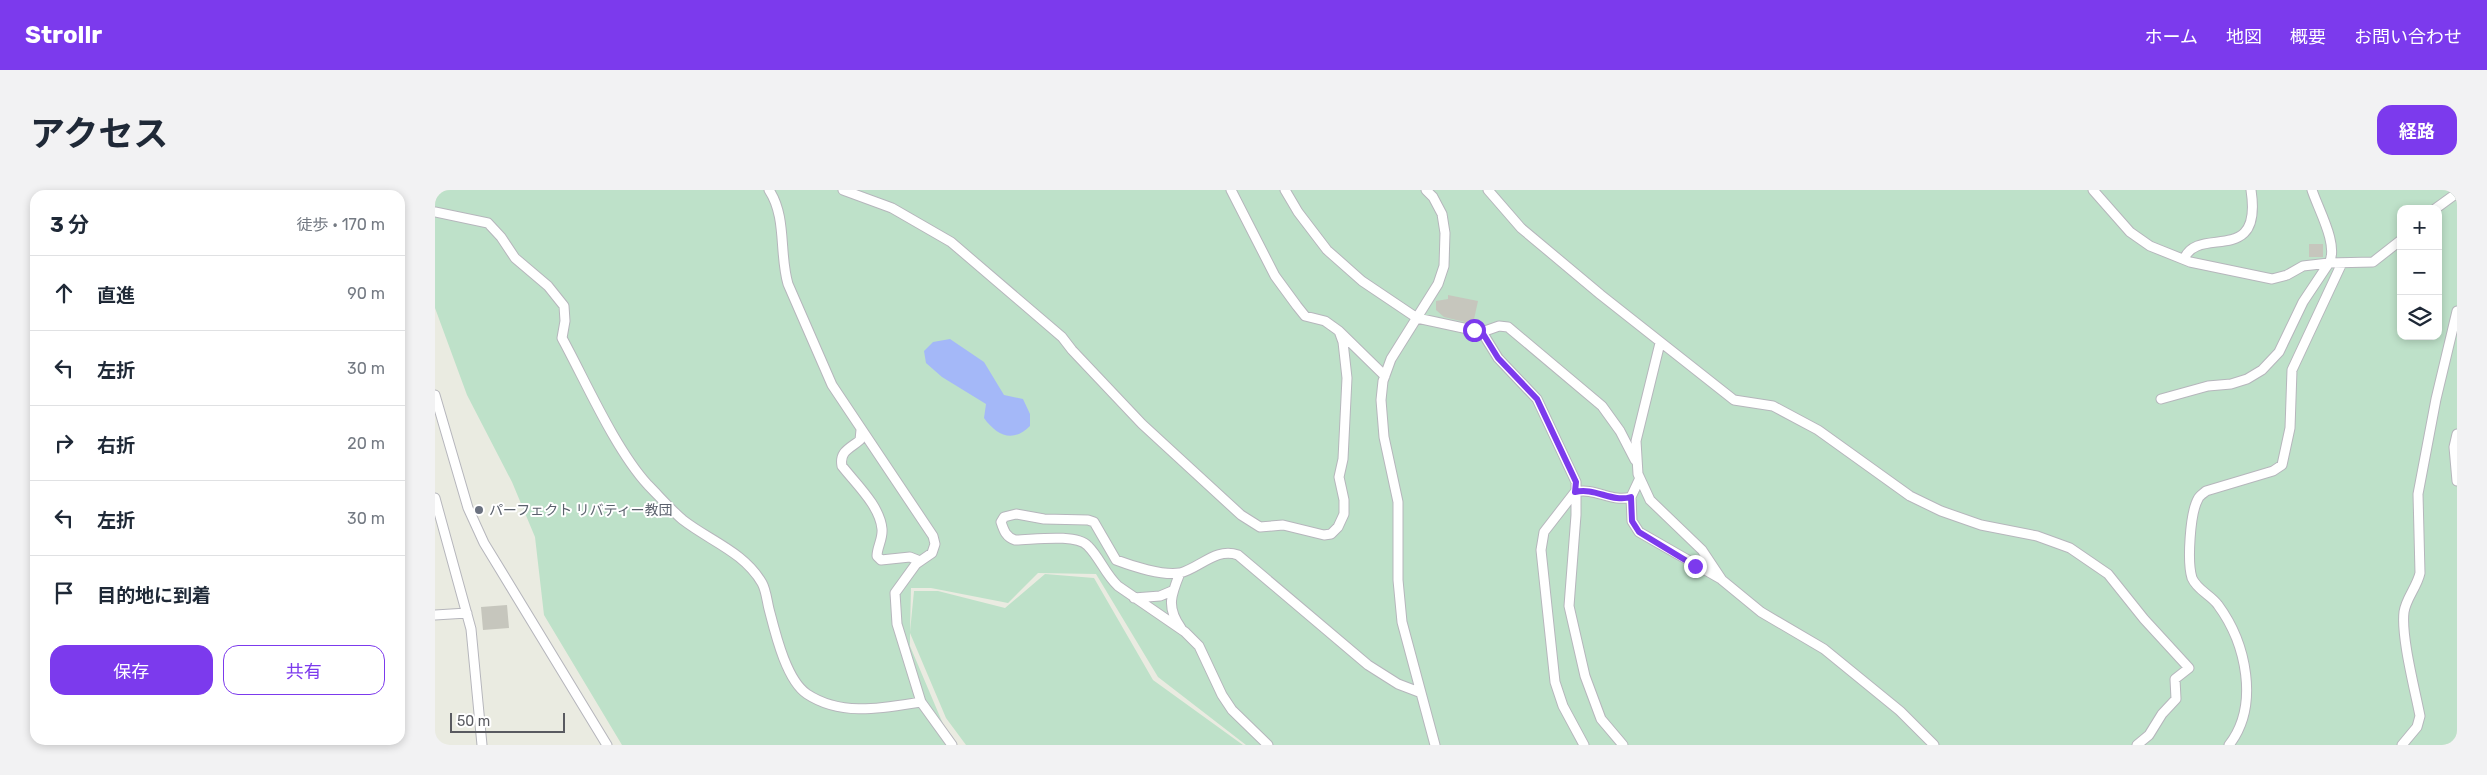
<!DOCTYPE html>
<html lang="ja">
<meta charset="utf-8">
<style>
:root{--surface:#fff;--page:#f2f2f3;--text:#1f2937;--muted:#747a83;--line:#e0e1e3;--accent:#7c3aed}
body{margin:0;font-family:Rubik,"Noto Sans JP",sans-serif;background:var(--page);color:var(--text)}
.controls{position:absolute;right:15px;top:15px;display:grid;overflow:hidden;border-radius:10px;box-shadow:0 2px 8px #0003}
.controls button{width:45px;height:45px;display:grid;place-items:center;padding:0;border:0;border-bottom:1px solid var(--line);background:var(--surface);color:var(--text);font:25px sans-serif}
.scale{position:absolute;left:15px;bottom:12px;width:115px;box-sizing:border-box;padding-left:5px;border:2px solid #595a60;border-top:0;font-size:14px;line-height:18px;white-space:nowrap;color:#595a60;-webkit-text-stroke:4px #fff;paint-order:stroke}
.stop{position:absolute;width:15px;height:15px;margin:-11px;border:4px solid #7c3aed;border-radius:50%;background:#fff}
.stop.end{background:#7c3aed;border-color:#fff;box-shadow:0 1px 5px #0008}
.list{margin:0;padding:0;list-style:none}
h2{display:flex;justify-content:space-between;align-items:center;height:65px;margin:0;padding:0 20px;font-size:21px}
h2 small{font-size:16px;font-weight:400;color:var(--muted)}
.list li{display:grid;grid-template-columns:32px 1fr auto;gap:15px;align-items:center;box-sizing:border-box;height:75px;padding:0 20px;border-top:1px solid var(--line)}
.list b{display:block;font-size:19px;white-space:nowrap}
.list em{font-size:16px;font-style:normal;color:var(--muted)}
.actions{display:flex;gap:10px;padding:15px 20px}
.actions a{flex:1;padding:11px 0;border:1px solid var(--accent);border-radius:15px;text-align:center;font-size:18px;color:var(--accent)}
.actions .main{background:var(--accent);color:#fff}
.icon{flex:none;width:28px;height:28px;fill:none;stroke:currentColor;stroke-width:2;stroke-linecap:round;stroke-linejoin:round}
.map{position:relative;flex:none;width:2022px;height:555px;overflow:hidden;border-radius:15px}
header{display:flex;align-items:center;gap:30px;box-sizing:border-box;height:70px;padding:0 25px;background:var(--accent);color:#fff}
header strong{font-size:24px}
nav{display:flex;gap:28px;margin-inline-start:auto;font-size:18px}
.intro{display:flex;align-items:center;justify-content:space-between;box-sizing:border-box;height:120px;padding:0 30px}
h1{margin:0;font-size:35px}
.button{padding:12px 22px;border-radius:15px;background:var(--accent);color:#fff;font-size:18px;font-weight:700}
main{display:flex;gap:30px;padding:0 30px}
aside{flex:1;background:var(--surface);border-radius:15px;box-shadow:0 2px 8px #0003}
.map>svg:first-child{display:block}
</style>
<header>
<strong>Strollr</strong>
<nav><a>ホーム</a><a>地図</a><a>概要</a><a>お問い合わせ</a></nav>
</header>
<div class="intro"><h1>アクセス</h1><a class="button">経路</a></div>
<main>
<aside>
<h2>3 分<small>徒歩 · 170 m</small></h2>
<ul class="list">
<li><svg class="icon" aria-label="ahead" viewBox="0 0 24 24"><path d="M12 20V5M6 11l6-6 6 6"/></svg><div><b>直進</b></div><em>90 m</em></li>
<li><svg class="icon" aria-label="left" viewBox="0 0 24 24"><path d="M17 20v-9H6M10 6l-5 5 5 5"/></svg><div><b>左折</b></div><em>30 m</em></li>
<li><svg class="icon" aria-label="right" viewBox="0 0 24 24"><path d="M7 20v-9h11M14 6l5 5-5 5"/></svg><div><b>右折</b></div><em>20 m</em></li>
<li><svg class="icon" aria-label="left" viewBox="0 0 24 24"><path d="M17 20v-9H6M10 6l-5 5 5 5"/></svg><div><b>左折</b></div><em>30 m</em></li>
<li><svg class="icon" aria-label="arrive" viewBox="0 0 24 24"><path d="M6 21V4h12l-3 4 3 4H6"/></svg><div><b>目的地に到着</b></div></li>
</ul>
<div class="actions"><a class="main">保存</a><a>共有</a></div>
</aside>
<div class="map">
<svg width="2022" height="555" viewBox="0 0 2022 555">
<rect width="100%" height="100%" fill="#eaebe1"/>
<!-- green -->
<path fill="#bee1c9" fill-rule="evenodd" d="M0,0H2022V555H811L723,487L661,384L603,383L573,413L496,398H476L475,442L479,401H503L570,418L610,384L659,388L718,490L808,555H531L511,528L475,443V456L511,541L521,555H187L109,425L100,347L77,292L32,205L0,118ZM1966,19H2003V146H1966Z"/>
<!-- water -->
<path fill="#a4b8f8" d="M515,149L549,172L569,205L588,209L595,224V236C578,253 562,246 549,228L551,214L507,187L491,173L489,161L498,152Z"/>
<!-- building -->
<path fill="#c6c6bd" d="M1874,54H1888V67H1874Z
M1013,105L1043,111L1038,134L1009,127L1001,120V111L1013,109Z
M72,415L74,438L48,440L46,417Z"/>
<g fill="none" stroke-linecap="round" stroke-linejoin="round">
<!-- lane casing -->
<g stroke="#b6b6bc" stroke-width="11">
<path id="lane" d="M334,0C352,27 344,64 353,94L397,195L498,346L500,354L497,363L481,374L460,403L462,434L486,512L517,555
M408,0L457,18L516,52L627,147L637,160L707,234L806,325L825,337L848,335L889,345L896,344L903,337L909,324V310L904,287L908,269L912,188L908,152L904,141
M796,0L840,86L862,116L870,126L890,131L904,141L950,186
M850,0L863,22L892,60L927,91L982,128L1047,142L1063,168L1102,209L1141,292V325L1134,416L1150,486L1166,529L1188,555
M991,0L998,7L1007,24L1010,43L1009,76L1003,94L956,169L948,191L946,210L949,247L963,312V390L967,432L1000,555
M1053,0L1086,38L1166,105L1299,210L1338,216L1383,240L1475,306L1506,321L1546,335L1602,346L1635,358L1673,384L1709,429L1754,478L1740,489L1741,509L1727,524L1714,545L1702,555
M1658,0L1695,42L1715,56L1755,72L1837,89L1852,85L1868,76L1894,73C1904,55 1883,19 1877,0
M2000,19L2022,3
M0,22L53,33L66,47L80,68L113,96L129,116L130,131L127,148C151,192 180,259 213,295C224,306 236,320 248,330C275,351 309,362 327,393C331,400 332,411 334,419C340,442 351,490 372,504C407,527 448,518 486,512
M1749,69C1763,34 1828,78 1816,0
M1047,142L1064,136L1073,137L1167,216L1185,241L1200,270
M1225,153L1201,251L1203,284L1215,310L1267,360L1287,390L1326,422L1389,459L1465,521L1499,555
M0,205L33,318L49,353L172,555
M1726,209L1773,196L1796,194L1812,189L1827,180L1844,162L1868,112L1894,73L1938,72L1966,50
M426,240L425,250C416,258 404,261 407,276C421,294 445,316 447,339C448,349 442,357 442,366L446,370L475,367L485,371
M2022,244L2019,257L2022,291
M1196,307L1197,331L1204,342L1286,389
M0,308L36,439L47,555
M745,383C736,405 731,417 746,438
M699,408L725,406L737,401
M0,425L32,423
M833,555L797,520L787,505L764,456L750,442L683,396C670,384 665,368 653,356C641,343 597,350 580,350C571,347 569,341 566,332L569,327L581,324L609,329L653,330L659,332L681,370C697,376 728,386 745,383C765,378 781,357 803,365L933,475L963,494L984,502
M1149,555L1128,516L1120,492L1106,360L1109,342L1140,302C1160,297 1177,313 1196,307L1204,290
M1794,555C1825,515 1811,453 1783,415C1776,405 1762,400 1757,388C1752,372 1755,323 1763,309C1764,306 1769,303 1771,301L1838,281L1847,275L1855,238L1857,180L1907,73
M1967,555L1982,537L1985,526C1980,500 1966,447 1969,422C1971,408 1982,397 1985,383L1983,304L2001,209L2022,121"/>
</g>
<!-- lane -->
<use href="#lane" stroke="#fff" stroke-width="9"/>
</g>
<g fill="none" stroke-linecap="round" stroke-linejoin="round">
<!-- route -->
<path stroke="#7c3aed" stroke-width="6" d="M1039,140L1047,142L1063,168L1102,209L1141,292L1140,302C1160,297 1177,313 1196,307L1197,331L1204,342L1260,376"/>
</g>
<!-- markers -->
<circle fill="#6b7280" stroke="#fff" stroke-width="2" cx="44" cy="320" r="5"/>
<g text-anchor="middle" stroke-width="4" stroke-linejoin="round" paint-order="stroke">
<!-- worship labels -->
<g font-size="14" fill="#5b616d" stroke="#fff" text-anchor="start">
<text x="54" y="325">パーフェクト リバティー教団</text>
</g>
</g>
</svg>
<div class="controls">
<button>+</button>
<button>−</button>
<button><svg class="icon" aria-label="layers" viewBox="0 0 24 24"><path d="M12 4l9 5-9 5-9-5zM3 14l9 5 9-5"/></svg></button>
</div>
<div class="scale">50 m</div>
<div class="stop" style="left:1039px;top:140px"></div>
<div class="stop end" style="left:1260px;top:376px"></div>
</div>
</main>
